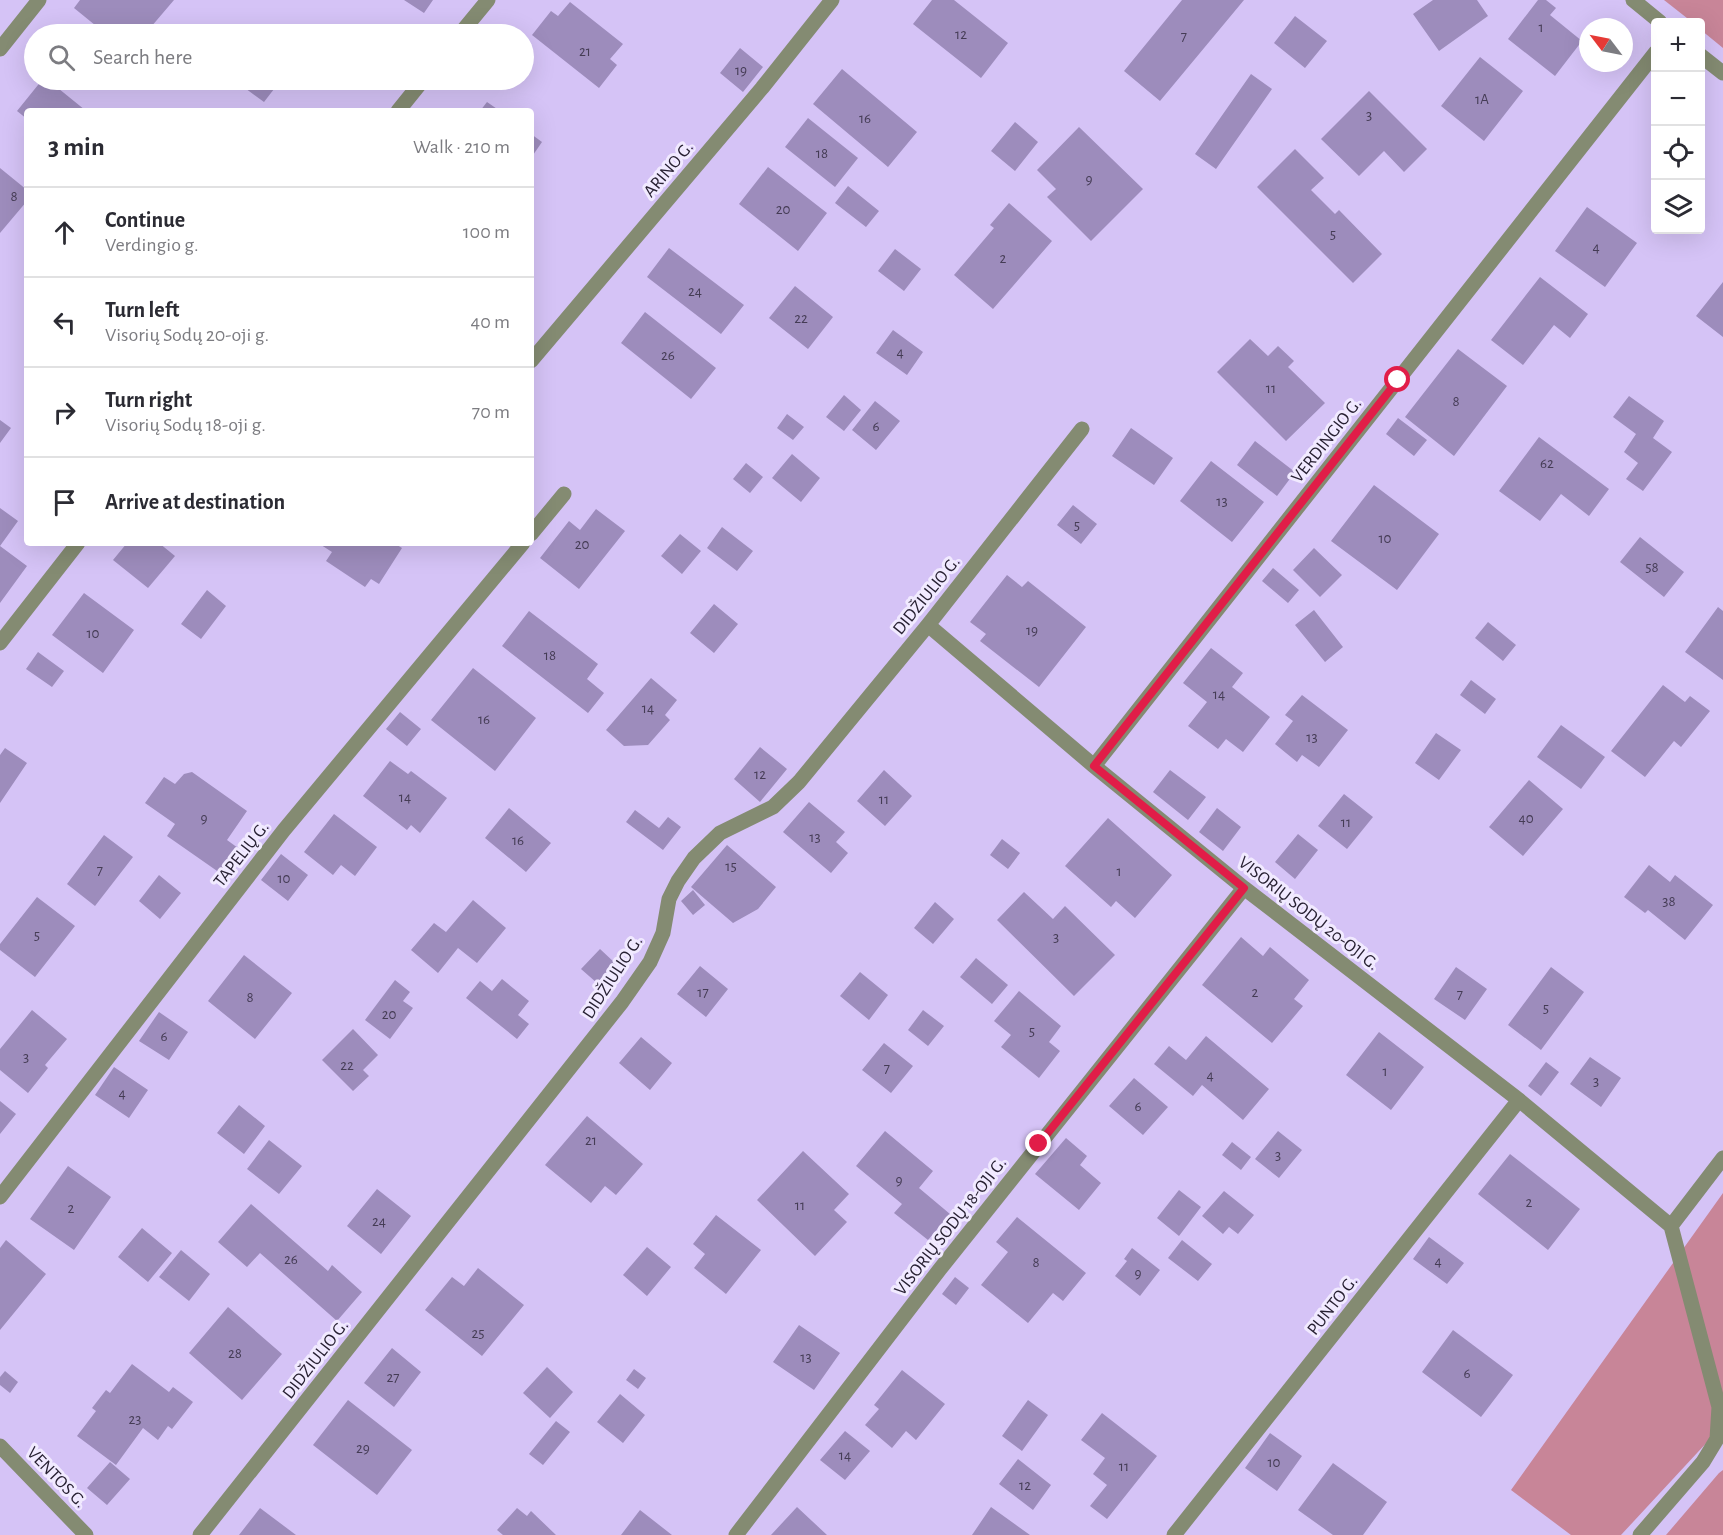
<!DOCTYPE html>
<meta charset="utf-8">
<style>
:root{--surface:#fff;--page:#f7f7f7;--text:#2b2b33;--muted:#7c7c81;--line:#e1e1e2}
body{margin:0;font-family:"Alegreya Sans",sans-serif;background:var(--page);color:var(--text)}
.controls{position:absolute;right:18px;top:18px;display:grid;overflow:hidden;border-radius:6px;box-shadow:0 6px 24px #0002}
.controls button{width:54px;height:54px;display:grid;place-items:center;padding:0;border:0;border-bottom:2px solid var(--line);background:var(--surface);color:var(--text);font:30px sans-serif}
.compass{position:absolute;left:1579px;top:18px;width:54px;height:54px;border-radius:50%;background:var(--surface);box-shadow:0 6px 24px #0002;rotate:302deg}
.stop{position:absolute;width:18px;height:18px;margin:-14px;border:4px solid #e11d48;border-radius:50%;background:#fff}
.stop.end{background:#e11d48;border-color:#fff;box-shadow:0 2px 6px #0008}
.list{margin:0;padding:0;list-style:none}
h2{display:flex;justify-content:space-between;align-items:center;height:78px;margin:0;padding:0 24px;font-size:26px}
h2 small{font-size:20px;font-weight:400;color:var(--muted)}
.list li{display:grid;grid-template-columns:39px 1fr auto;gap:18px;align-items:center;box-sizing:border-box;height:90px;padding:0 24px;border-top:2px solid var(--line)}
.list b{display:block;font-size:22px;white-space:nowrap}
.list p{margin:0;font-size:20px;white-space:nowrap;color:var(--muted)}
.list em{font-size:20px;font-style:normal;color:var(--muted)}
.icon{flex:none;width:33px;height:33px;fill:none;stroke:currentColor;stroke-width:2;stroke-linecap:round;stroke-linejoin:round}
.map{position:relative;flex:none;width:1723px;height:1535px;overflow:hidden}
.search{position:absolute;background:var(--surface);box-shadow:0 6px 24px #0002;left:24px;top:24px;width:510px;height:66px;display:flex;align-items:center;gap:15px;box-sizing:border-box;padding:0 21px;border-radius:33px;color:var(--muted);font-size:22px}
.panel{position:absolute;background:var(--surface);box-shadow:0 6px 24px #0002;left:24px;top:108px;width:510px;height:438px;border-radius:6px}
.map>svg:first-child{display:block}
</style>
<div class="map">
<svg width="1723" height="1535" viewBox="0 0 1723 1535">
<rect width="100%" height="100%" fill="#d5c3f6"/>
<!-- forest -->
<path fill="#c88598" d="M1664,0H1723V48L1701,30L1700,22H1692Z
M1723,1193V1425L1621,1535H1571L1511,1490Z
M1723,1470V1535H1666L1719,1473Z"/>
<!-- building -->
<path fill="#9d8cbc" d="M80,0H174L145,34H106L74,8Z
M404,0H433L424,13Z
M932,0H954L1008,43L981,78L913,24Z
M1182,0H1244L1160,101L1124,71Z
M1433,0H1477L1488,16L1439,51L1413,14Z
M1538,0H1546L1556,8L1550,15L1582,41L1555,76L1508,39Z
M570,2L623,44L610,59L617,65L599,88L532,35L551,11L558,16Z
M1295,16L1327,41L1305,68L1274,43Z
M740,48L763,67L743,92L720,73Z
M1480,57L1523,91L1484,141L1441,106Z
M842,69L917,132L888,167L813,104Z
M1251,74L1272,89L1216,169L1195,154Z
M42,80H48L85,110L27,111V119L17,111Z
M234,80H281L264,102Z
M1369,91L1427,149L1404,172L1384,151L1359,176L1321,139Z
M487,102L500,111H480Z
M808,118L858,158L835,187L785,147Z
M1015,122L1038,142L1015,171L991,151Z
M1079,127L1143,189L1091,241L1047,197L1056,189L1037,170Z
M531,134L542,142L531,158Z
M1295,149L1324,178L1311,190L1335,214L1339,210L1382,254L1353,283L1257,187Z
M768,167L827,213L798,251L739,204Z
M0,168L27,190V201L0,233Z
M848,186L879,211L866,227L835,203Z
M1009,203L1052,241L993,309L954,275L994,228L990,225Z
M1587,207L1637,243L1605,287L1555,251Z
M669,248L744,305L721,334L647,277Z
M895,249L921,269L904,291L878,271Z
M1540,277L1588,314L1570,338L1554,325L1523,365L1491,340Z
M1723,282V337L1696,316Z
M795,286L833,317L808,349L769,318Z
M645,312L716,368L691,399L621,343Z
M893,330L923,352L907,375L876,353Z
M1250,339L1268,356L1278,346L1294,361L1288,367L1325,403L1286,441L1217,372Z
M1458,349L1507,386L1454,456L1405,417Z
M844,395L861,410L844,431L826,417Z
M1629,396L1664,421L1653,438L1672,452L1643,491L1626,479L1638,463L1624,452L1636,434L1613,417Z
M875,401L900,421L876,450L852,430Z
M787,414L804,427L793,440L777,428Z
M1398,418L1427,440L1414,456L1386,434Z
M0,420L11,428L0,443Z
M1131,428L1173,458L1154,485L1112,456Z
M1539,437L1609,489L1589,516L1561,494L1540,521L1499,491Z
M1255,441L1295,472L1277,496L1237,465Z
M792,454L820,478L801,502L772,478Z
M1211,461L1264,502L1232,542L1180,501Z
M746,463L763,477L750,493L733,479Z
M1374,485L1439,534L1397,590L1331,541Z
M1073,505L1097,524L1081,544L1057,525Z
M0,508L18,521L0,546Z
M596,509L625,531L579,589L540,558L569,521L580,530Z
M722,527L753,551L737,571L707,548Z
M680,534L701,551L682,574L661,556Z
M1640,537L1684,572L1664,597L1620,562Z
M127,543H159L175,556L148,588L113,560Z
M318,543H394L402,548L379,584L371,579L365,587L326,561L332,552Z
M0,546L27,566L0,603Z
M1314,548L1342,575L1320,597L1293,570Z
M1273,568L1299,590L1288,603L1262,581Z
M1007,575L1022,587L1028,581L1086,627L1039,687L980,641L986,634L970,622Z
M207,590L226,606L201,639L181,624Z
M84,593L134,630L103,673L52,635Z
M714,604L738,624L714,653L690,633Z
M1718,607L1723,611V680L1685,652Z
M1314,610L1343,647L1325,662L1295,625Z
M529,611L598,664L587,679L604,693L588,713L502,646Z
M1488,622L1516,645L1503,661L1475,638Z
M1211,648L1243,673L1232,687L1270,717L1243,752L1226,739L1218,749L1188,726L1207,702L1183,683Z
M38,652L64,671L52,687L26,669Z
M473,668L536,718L495,771L431,720Z
M651,678L677,700L665,715L670,720L648,745L624,746L606,730Z
M1471,680L1496,699L1485,714L1460,695Z
M1663,685L1685,702L1690,696L1710,711L1681,747L1674,741L1645,777L1611,751Z
M1302,695L1348,730L1319,767L1302,755L1297,762L1275,744L1293,721L1285,715Z
M400,712L421,729L407,746L386,729Z
M1561,725L1605,757L1581,789L1537,757Z
M1436,733L1461,750L1439,780L1415,763Z
M760,747L787,769L760,802L734,779Z
M5,748L27,763L0,803V755Z
M390,761L408,774L411,771L447,798L420,833L411,825L407,830L363,796Z
M884,770L912,796L885,826L857,801Z
M1170,770L1206,797L1188,820L1153,792Z
M192,772L247,811L227,840L238,848L220,873L167,836L175,824L145,803L164,777L175,784L184,774Z
M1529,780L1563,809L1523,856L1489,827Z
M1344,794L1373,817L1347,849L1318,826Z
M809,802L845,832L836,842L848,853L831,873L783,832Z
M509,808L551,843L526,872L485,838Z
M1217,808L1241,827L1223,851L1199,832Z
M635,810L659,828L668,817L681,827L663,850L626,822Z
M334,814L377,847L355,876L341,865L333,875L304,852Z
M1108,818L1172,875L1135,918L1116,901L1111,907L1065,866Z
M1298,834L1318,850L1295,879L1275,862Z
M104,835L133,857L95,906L67,884Z
M1002,839L1020,853L1008,869L990,855Z
M727,845L776,887L758,909L733,923L691,887Z
M281,854L308,875L288,901L261,880Z
M1649,865L1670,882L1675,875L1713,905L1685,940L1648,910L1645,913L1624,897Z
M159,875L181,893L160,919L139,901Z
M693,890L705,905L693,915L681,901Z
M1024,892L1053,919L1065,906L1115,955L1074,996L997,920Z
M37,897L75,926L35,977L0,950V944Z
M473,900L506,928L477,963L458,948L438,973L411,950L434,923L446,932Z
M935,902L954,919L933,944L914,928Z
M1241,937L1263,956L1270,947L1309,980L1294,999L1303,1006L1272,1043L1202,985Z
M600,949L615,963L597,983L581,969Z
M244,955L292,993L255,1039L208,1001Z
M976,958L1008,985L992,1004L960,977Z
M700,966L728,989L706,1017L677,994Z
M1456,967L1487,989L1465,1020L1434,999Z
M1551,967L1584,992L1541,1050L1508,1025Z
M860,972L888,995L869,1020L840,996Z
M502,979L529,1001L518,1015L529,1024L517,1039L466,998L480,981L492,991Z
M395,980L410,992L403,1001L413,1008L390,1039L365,1020Z
M1019,991L1061,1026L1049,1042L1060,1051L1039,1078L1001,1047L1011,1035L994,1021Z
M32,1010L67,1039L45,1065L48,1068L28,1093L0,1070V1049Z
M923,1010L944,1026L928,1046L908,1030Z
M159,1012L188,1032L169,1060L139,1041Z
M353,1029L378,1055L363,1070L369,1076L353,1091L322,1060Z
M1379,1032L1424,1067L1391,1110L1346,1075Z
M1206,1036L1269,1089L1243,1120L1202,1085L1193,1096L1154,1064L1169,1046L1186,1060Z
M641,1037L672,1063L650,1090L619,1063Z
M884,1043L913,1066L891,1093L862,1070Z
M1590,1057L1621,1078L1601,1107L1570,1084Z
M1546,1062L1559,1072L1541,1096L1528,1086Z
M114,1067L148,1090L129,1118L95,1095Z
M1134,1078L1168,1107L1143,1135L1109,1106Z
M0,1101L16,1114L0,1134Z
M239,1105L265,1126L244,1154L217,1133Z
M587,1116L643,1164L616,1195L605,1186L591,1203L545,1165Z
M885,1131L933,1171L919,1188L950,1214L928,1240L894,1213L902,1204L856,1166Z
M1278,1131L1302,1150L1279,1178L1255,1159Z
M1066,1138L1087,1156L1080,1165L1101,1183L1079,1210L1035,1174Z
M269,1140L302,1166L279,1194L247,1169Z
M1232,1142L1251,1157L1241,1170L1222,1155Z
M803,1151L849,1194L834,1210L847,1222L815,1256L757,1200Z
M1510,1154L1580,1209L1548,1250L1478,1194Z
M68,1166L111,1197L74,1250L30,1219Z
M377,1189L411,1216L381,1254L347,1226Z
M1179,1190L1201,1207L1179,1236L1157,1218Z
M1224,1191L1254,1215L1238,1234L1229,1227L1223,1234L1202,1216Z
M251,1204L328,1271L332,1265L362,1292L337,1321L260,1253L247,1267L218,1242Z
M716,1215L761,1250L726,1294L694,1268L705,1254L693,1244Z
M1017,1217L1086,1273L1063,1301L1053,1293L1028,1323L981,1285L1008,1252L996,1242Z
M142,1228L172,1253L148,1282L118,1257Z
M1429,1237L1464,1263L1447,1284L1413,1259Z
M6,1240L46,1274L0,1330V1248Z
M1182,1240L1212,1264L1198,1281L1168,1258Z
M647,1247L671,1267L647,1296L623,1275Z
M1132,1248L1160,1270L1140,1296L1115,1276L1127,1261L1124,1259Z
M181,1250L210,1274L189,1301L159,1277Z
M478,1268L524,1305L482,1356L425,1310L452,1277L464,1286Z
M955,1277L969,1288L956,1305L942,1294Z
M228,1307L282,1354L242,1400L189,1353Z
M799,1325L840,1353L814,1390L773,1362Z
M1453,1330L1513,1375L1481,1417L1422,1372Z
M392,1348L421,1372L394,1407L364,1383Z
M132,1364L169,1392L173,1387L193,1402L172,1429L168,1426L158,1440L143,1428L116,1465L77,1436L96,1411L92,1408L106,1390L110,1393Z
M547,1367L573,1392L550,1418L523,1393Z
M634,1369L646,1378L638,1389L626,1380Z
M902,1370L945,1404L916,1440L906,1431L892,1448L865,1425L879,1409L874,1405Z
M5,1371L18,1382L10,1393L0,1385V1377Z
M620,1394L645,1415L623,1443L597,1422Z
M348,1400L412,1450L377,1495L313,1445Z
M1028,1400L1048,1415L1022,1451L1002,1436Z
M1102,1413L1157,1456L1107,1519L1090,1506L1107,1485L1093,1474L1105,1458L1081,1440Z
M556,1421L570,1432L543,1465L529,1454Z
M845,1431L870,1451L845,1480L820,1460Z
M1270,1433L1302,1456L1277,1491L1245,1468Z
M1018,1459L1051,1485L1033,1510L999,1484Z
M110,1462L130,1479L107,1505L87,1488Z
M1333,1463L1387,1502L1363,1535H1333L1298,1510Z
M797,1507L827,1535H771Z
M991,1507L1030,1535H972Z
M260,1508L296,1535H239Z
M517,1508L527,1516L531,1511L556,1535H503L497,1530Z
M640,1510L672,1535H621Z"/>
<g fill="none" stroke-linecap="round" stroke-linejoin="round">
<!-- minor -->
<path stroke="#848b72" stroke-width="15" d="M1633,0L1660,22
M460,34L488,0
M0,49L39,0
M1700,55L1723,73
M398,111L423,80
M531,361L762,88L832,0
M531,534L564,494
M928,625L1094,766L1244,888L1519,1100L1671,1226
M0,643L78,543
M1094,766L1656,52
M0,1197L284,830L523,543
M0,1446L86,1535
M200,1535L622,1002L650,962L663,933L669,899L678,881L694,858L720,833L773,807L799,782L928,625L1082,429
M736,1535L940,1269L1244,888
M1174,1535L1519,1100
M1640,1535L1703,1462L1717,1439L1719,1407L1671,1226L1723,1158"/>
</g>
<g fill="none" stroke-linecap="round" stroke-linejoin="round">
<!-- route -->
<path stroke="#e11d48" stroke-width="8" d="M1039,1144L1244,888L1094,766L1398,380"/>
</g>
<g text-anchor="middle" stroke-width="6" stroke-linejoin="round" paint-order="stroke">
<!-- number labels -->
<g font-size="15" fill="#453c55">
<text x="1541" y="32">1</text>
<text x="961" y="39">12</text>
<text x="1184" y="41">7</text>
<text x="585" y="56">21</text>
<text x="741" y="75">19</text>
<text x="1482" y="104">1A</text>
<text x="1369" y="120">3</text>
<text x="865" y="123">16</text>
<text x="822" y="158">18</text>
<text x="1089" y="184">9</text>
<text x="14" y="201">8</text>
<text x="783" y="214">20</text>
<text x="1333" y="239">5</text>
<text x="1596" y="252">4</text>
<text x="1003" y="263">2</text>
<text x="695" y="296">24</text>
<text x="801" y="323">22</text>
<text x="900" y="357">4</text>
<text x="668" y="360">26</text>
<text x="1271" y="393">11</text>
<text x="1456" y="406">8</text>
<text x="876" y="431">6</text>
<text x="1547" y="468">62</text>
<text x="1222" y="506">13</text>
<text x="1077" y="530">5</text>
<text x="1385" y="543">10</text>
<text x="582" y="549">20</text>
<text x="1652" y="572">58</text>
<text x="1032" y="635">19</text>
<text x="93" y="638">10</text>
<text x="550" y="660">18</text>
<text x="1219" y="699">14</text>
<text x="648" y="713">14</text>
<text x="484" y="724">16</text>
<text x="1312" y="742">13</text>
<text x="760" y="779">12</text>
<text x="405" y="802">14</text>
<text x="884" y="804">11</text>
<text x="204" y="823">9</text>
<text x="1526" y="823">40</text>
<text x="1346" y="827">11</text>
<text x="815" y="842">13</text>
<text x="518" y="845">16</text>
<text x="731" y="871">15</text>
<text x="100" y="875">7</text>
<text x="1119" y="876">1</text>
<text x="284" y="883">10</text>
<text x="1669" y="906">38</text>
<text x="37" y="940">5</text>
<text x="1056" y="942">3</text>
<text x="703" y="997">17</text>
<text x="1255" y="997">2</text>
<text x="1460" y="999">7</text>
<text x="250" y="1002">8</text>
<text x="1546" y="1013">5</text>
<text x="389" y="1019">20</text>
<text x="1032" y="1036">5</text>
<text x="164" y="1041">6</text>
<text x="26" y="1062">3</text>
<text x="347" y="1070">22</text>
<text x="887" y="1073">7</text>
<text x="1385" y="1076">1</text>
<text x="1210" y="1080">4</text>
<text x="1596" y="1086">3</text>
<text x="122" y="1098">4</text>
<text x="1138" y="1111">6</text>
<text x="591" y="1145">21</text>
<text x="1278" y="1160">3</text>
<text x="899" y="1185">9</text>
<text x="1529" y="1207">2</text>
<text x="800" y="1210">11</text>
<text x="71" y="1213">2</text>
<text x="379" y="1226">24</text>
<text x="291" y="1264">26</text>
<text x="1438" y="1266">4</text>
<text x="1036" y="1267">8</text>
<text x="1138" y="1278">9</text>
<text x="478" y="1338">25</text>
<text x="235" y="1358">28</text>
<text x="806" y="1362">13</text>
<text x="1467" y="1378">6</text>
<text x="393" y="1382">27</text>
<text x="135" y="1424">23</text>
<text x="363" y="1453">29</text>
<text x="845" y="1460">14</text>
<text x="1274" y="1467">10</text>
<text x="1124" y="1471">11</text>
<text x="1025" y="1490">12</text>
</g>
<!-- street labels -->
<g font-size="18" fill="#282133" stroke="#f1eaff">
<text transform="translate(668 169) rotate(-50)" y="6">ARINO G.</text>
<text transform="translate(1326 440) rotate(-52)" y="6">VERDINGIO G.</text>
<text transform="translate(926 595) rotate(-51)" y="6">DIDŽIULIO G.</text>
<text transform="translate(241 854) rotate(-52)" y="6">TAPELIŲ G.</text>
<text transform="translate(1309 913) rotate(38)" y="6">VISORIŲ SODŲ 20-OJI G.</text>
<text transform="translate(612 977) rotate(-57)" y="6">DIDŽIULIO G.</text>
<text transform="translate(950 1226) rotate(-52)" y="6">VISORIŲ SODŲ 18-OJI G.</text>
<text transform="translate(1332 1305) rotate(-52)" y="6">PUNTO G.</text>
<text transform="translate(315 1359) rotate(-52)" y="6">DIDŽIULIO G.</text>
<text transform="translate(57 1477) rotate(46)" y="6">VENTOS G.</text>
</g>
</g>
</svg>
<div class="controls">
<button>+</button>
<button>−</button>
<button><svg class="icon" aria-label="locate" viewBox="0 0 24 24"><circle cx="12" cy="12" r="6"/><path d="M12 2v4M12 18v4M2 12h4M18 12h4"/></svg></button>
<button><svg class="icon" aria-label="layers" viewBox="0 0 24 24"><path d="M12 4l9 5-9 5-9-5zM3 14l9 5 9-5"/></svg></button>
</div>
<svg class="compass" viewBox="-18 -18 36 36"><path d="M0-13l5 13h-10z" fill="#e53935"/><path d="M0 13l5-13h-10z" fill="#7c7c81"/></svg>
<div class="stop" style="left:1398px;top:380px"></div>
<div class="stop end" style="left:1039px;top:1144px"></div>
<div class="search"><svg class="icon" aria-label="search" viewBox="0 0 24 24"><circle cx="10" cy="10" r="6"/><path d="M15 15l6 6"/></svg>Search here</div>
<section class="panel">
<h2>3 min<small>Walk · 210 m</small></h2>
<ul class="list">
<li><svg class="icon" aria-label="ahead" viewBox="0 0 24 24"><path d="M12 20V5M6 11l6-6 6 6"/></svg><div><b>Continue</b><p>Verdingio g.</p></div><em>100 m</em></li>
<li><svg class="icon" aria-label="left" viewBox="0 0 24 24"><path d="M17 20v-9H6M10 6l-5 5 5 5"/></svg><div><b>Turn left</b><p>Visorių Sodų 20-oji g.</p></div><em>40 m</em></li>
<li><svg class="icon" aria-label="right" viewBox="0 0 24 24"><path d="M7 20v-9h11M14 6l5 5-5 5"/></svg><div><b>Turn right</b><p>Visorių Sodų 18-oji g.</p></div><em>70 m</em></li>
<li><svg class="icon" aria-label="arrive" viewBox="0 0 24 24"><path d="M6 21V4h12l-3 4 3 4H6"/></svg><div><b>Arrive at destination</b></div></li>
</ul>
</section>
</div>
